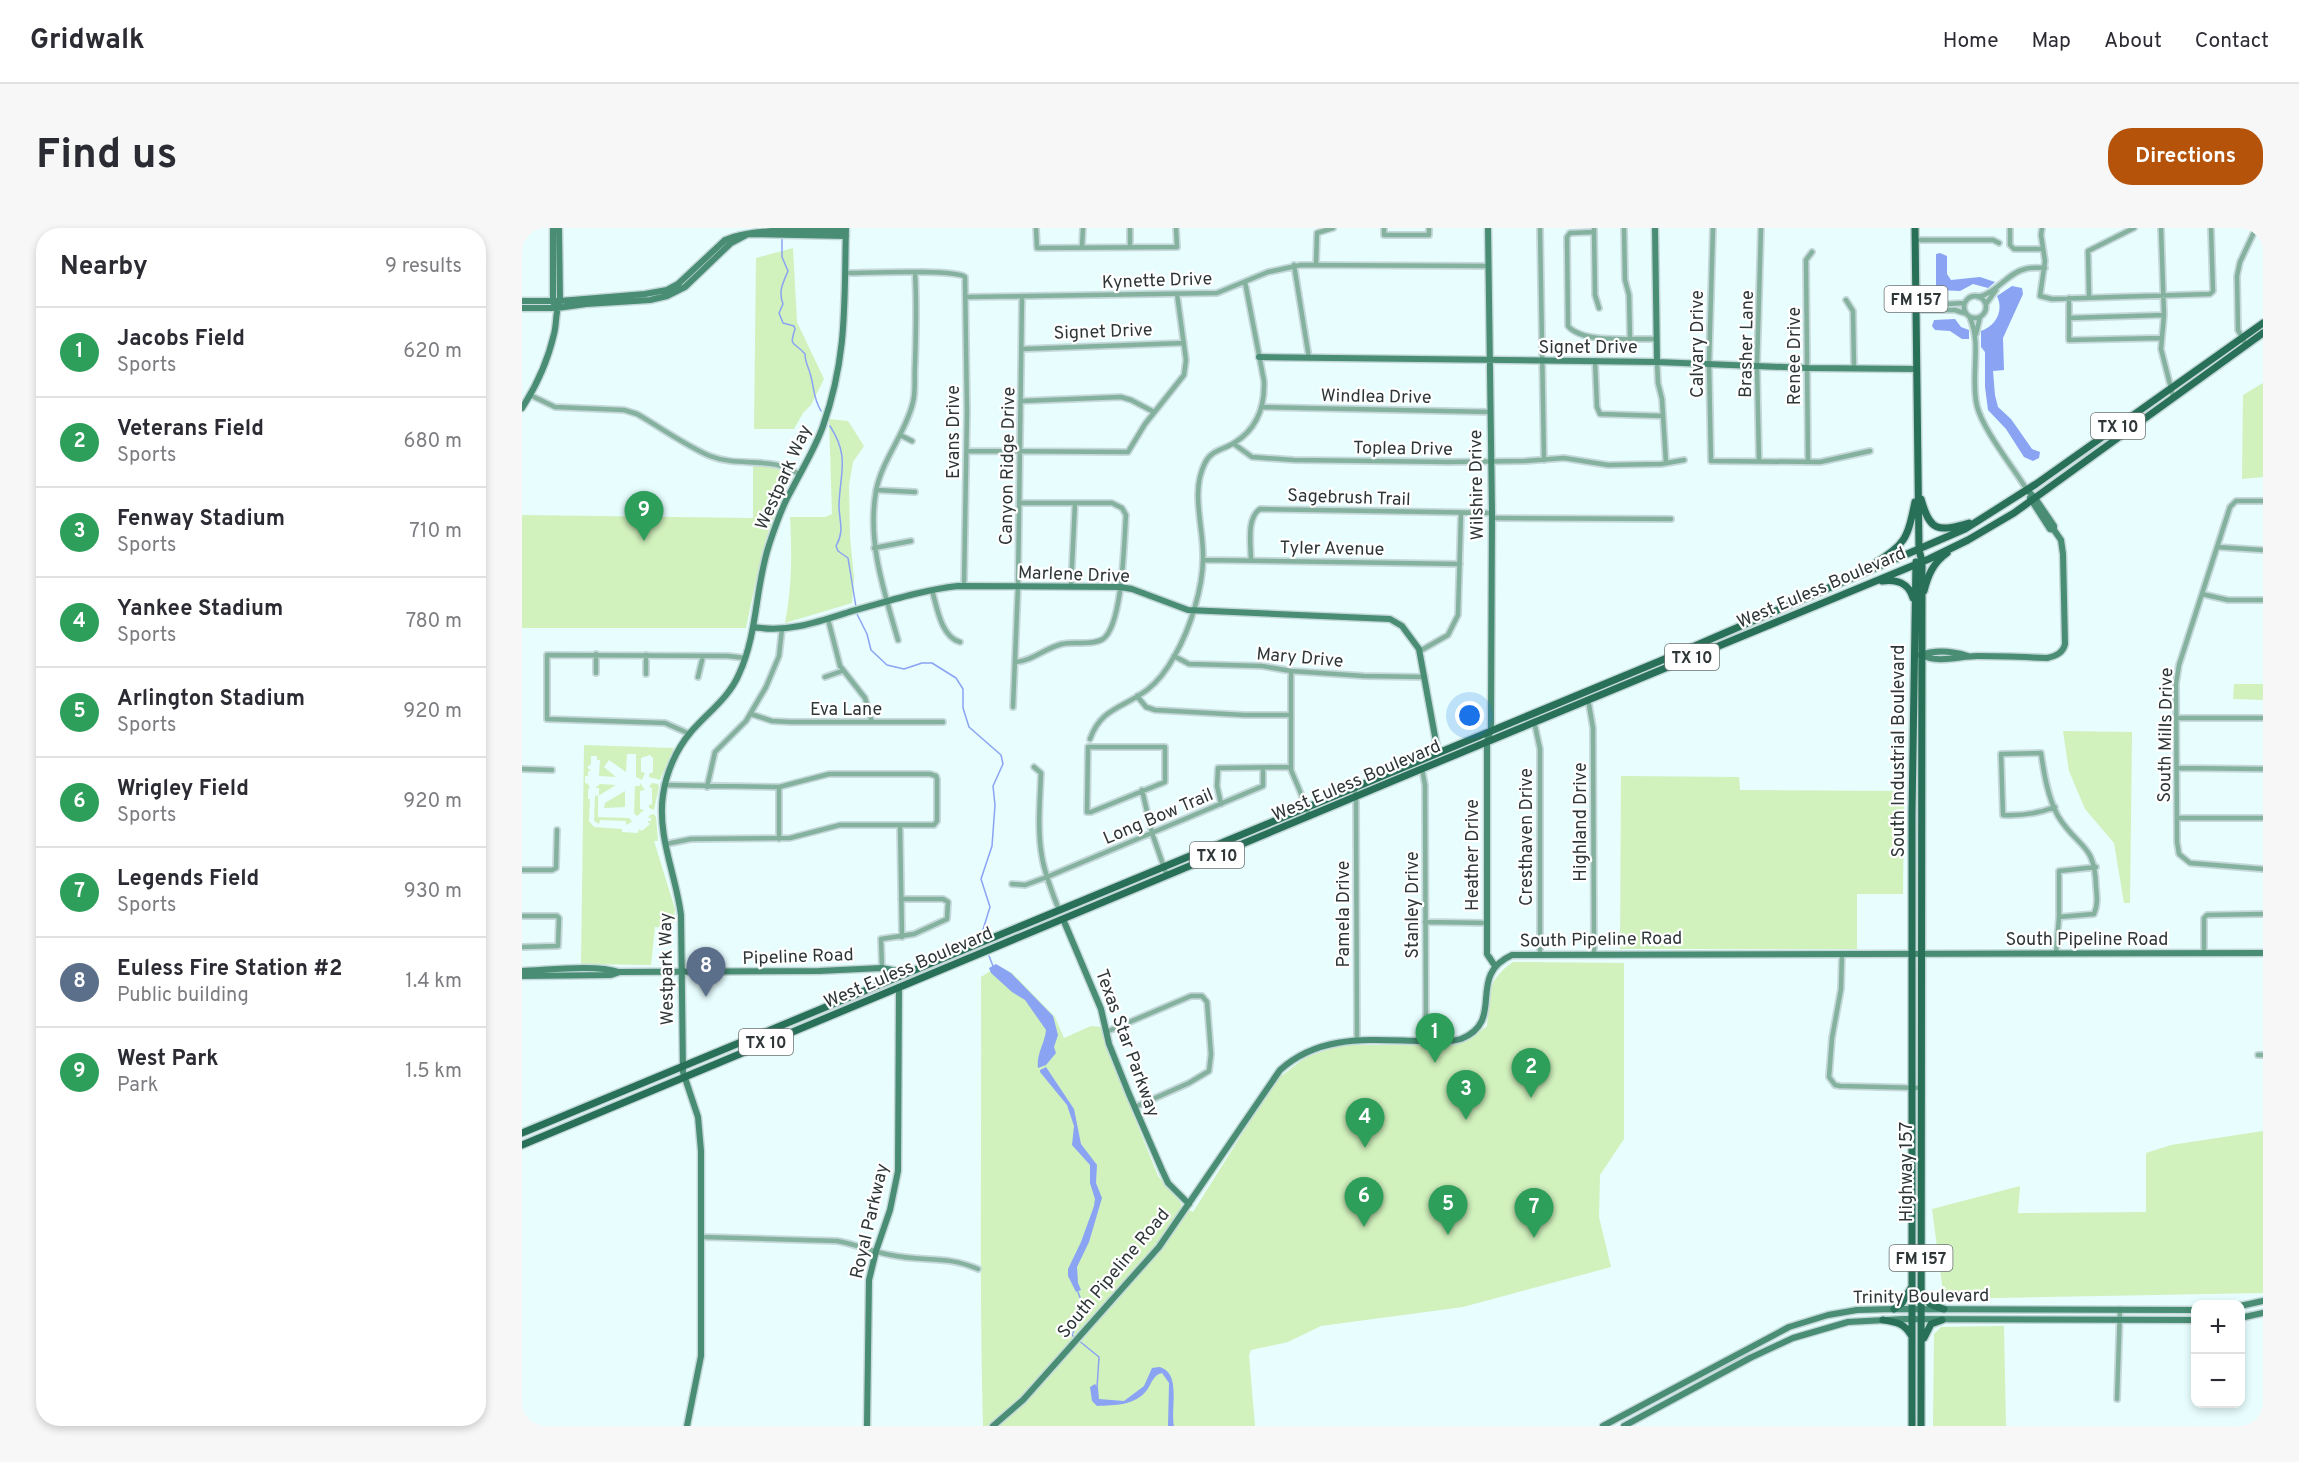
<!DOCTYPE html>
<meta charset="utf-8">
<style>
:root{--surface:#fff;--page:#f7f7f7;--text:#2b2b33;--muted:#7c7c81;--line:#e1e1e2;--accent:#b45309}
body{margin:0;font-family:Overpass,sans-serif;background:var(--page);color:var(--text)}
.controls{position:absolute;right:18px;bottom:18px;display:grid;overflow:hidden;border-radius:12px;box-shadow:0 3px 9px #0003}
.controls button{width:54px;height:54px;display:grid;place-items:center;padding:0;border:0;border-bottom:2px solid var(--line);background:var(--surface);color:var(--text);font:30px sans-serif}
.you{position:absolute;left:948px;top:488px;width:21px;height:21px;margin:-15px;border:4px solid #fff;border-radius:50%;background:#1a73e8;box-shadow:0 0 0 9px #1a73e833}
.badge{display:grid;place-items:center;width:39px;height:39px;border-radius:50%;background:var(--accent);color:#fff;font-size:20px;font-weight:700}
.pin{position:absolute;translate:-50% -50px;filter:drop-shadow(0 2px 3px #0008)}
.pin::after{content:'';position:absolute;top:32px;width:21px;height:18px;background:inherit;clip-path:polygon(0 0,100% 0,50% 100%)}
.list{margin:0;padding:0;list-style:none}
h2{display:flex;justify-content:space-between;align-items:center;height:78px;margin:0;padding:0 24px;font-size:26px}
h2 small{font-size:20px;font-weight:400;color:var(--muted)}
.list li{display:grid;grid-template-columns:39px 1fr auto;gap:18px;align-items:center;box-sizing:border-box;height:90px;padding:0 24px;border-top:2px solid var(--line)}
.list b{display:block;font-size:22px;white-space:nowrap}
.list p{margin:0;font-size:20px;white-space:nowrap;color:var(--muted)}
.list em{font-size:20px;font-style:normal;color:var(--muted)}
.map{position:relative;flex:none;width:1741px;height:1198px;overflow:hidden;border-radius:24px}
header{display:flex;align-items:center;gap:36px;box-sizing:border-box;height:84px;padding:0 30px;background:var(--surface);border-bottom:2px solid var(--line)}
header strong{font-size:28px}
nav{display:flex;gap:33px;margin-inline-start:auto;font-size:21px}
.intro{display:flex;align-items:center;justify-content:space-between;box-sizing:border-box;height:144px;padding:0 36px}
h1{margin:0;font-size:42px}
.button{padding:15px 27px;border-radius:24px;background:var(--accent);color:#fff;font-size:21px;font-weight:700}
main{display:flex;gap:36px;padding:0 36px}
aside{flex:1;background:var(--surface);border-radius:24px;box-shadow:0 3px 9px #0003}
.map>svg:first-child{display:block}
</style>
<header>
<strong>Gridwalk</strong>
<nav><a>Home</a><a>Map</a><a>About</a><a>Contact</a></nav>
</header>
<div class="intro"><h1>Find us</h1><a class="button">Directions</a></div>
<main>
<aside>
<h2>Nearby<small>9 results</small></h2>
<ul class="list">
<li><span class="badge" style="background:#2e9e5b">1</span><div><b>Jacobs Field</b><p>Sports</p></div><em>620 m</em></li>
<li><span class="badge" style="background:#2e9e5b">2</span><div><b>Veterans Field</b><p>Sports</p></div><em>680 m</em></li>
<li><span class="badge" style="background:#2e9e5b">3</span><div><b>Fenway Stadium</b><p>Sports</p></div><em>710 m</em></li>
<li><span class="badge" style="background:#2e9e5b">4</span><div><b>Yankee Stadium</b><p>Sports</p></div><em>780 m</em></li>
<li><span class="badge" style="background:#2e9e5b">5</span><div><b>Arlington Stadium</b><p>Sports</p></div><em>920 m</em></li>
<li><span class="badge" style="background:#2e9e5b">6</span><div><b>Wrigley Field</b><p>Sports</p></div><em>920 m</em></li>
<li><span class="badge" style="background:#2e9e5b">7</span><div><b>Legends Field</b><p>Sports</p></div><em>930 m</em></li>
<li><span class="badge" style="background:#5c6f8a">8</span><div><b>Euless Fire Station #2</b><p>Public building</p></div><em>1.4 km</em></li>
<li><span class="badge" style="background:#2e9e5b">9</span><div><b>West Park</b><p>Park</p></div><em>1.5 km</em></li>
</ul>
</aside>
<div class="map">
<svg width="1741" height="1198" viewBox="0 0 1741 1198">
<rect width="100%" height="100%" fill="#e7fdfe"/>
<!-- green -->
<path fill="#d1f1bd" d="M271,20L275,94L302,151L289,177L281,185L272,201H232L234,30Z
M1741,155V249L1720,251L1721,167Z
M307,191L326,193L342,218L331,234L327,257L328,309L332,350L330,375L263,395C270,359 270,326 268,289H303L310,286Z
M231,238L255,240L268,247L269,250C243,297 235,349 224,400H0V287L231,290Z
M1712,456H1741V472L1711,471Z
M1541,503L1610,504L1608,675H1602L1592,615L1563,581L1547,543Z
M62,517L152,520L138,552L127,549V546L131,544V530L128,527L119,530V544L123,545L120,552L114,549V526H105L104,544L87,532L82,539L94,549L77,548L78,532H75V528H69V536L65,539L69,543H66V548H63V555L66,556L68,560L66,561V571H68L67,593L72,599L100,601V604L116,605L117,601L120,603L128,596L125,593H129V590H126L128,587L132,586L134,589L136,613H132L153,681L151,700L133,699L129,737L59,736Z
M1099,548L1217,549L1218,562L1382,563L1381,666H1335V721H1098Z
M118,555L123,562L118,563V581L122,582L115,588L112,585L113,558H118Z
M130,555L136,556L137,559L132,582L127,580V577L130,576V560L127,559Z
M78,556L94,557L76,568V589L107,590L110,593L108,595L104,597V593L78,592L77,596L72,593L73,568L77,567V560H73Z
M103,563V579L82,580L83,575Z
M991,734L1102,735V911L1078,947L1077,989L1089,1039L941,1079L799,1098L766,1114L729,1122L727,1127L733,1198H461C457,1048 460,899 459,749L476,738L490,745L533,789L542,810L569,798L579,799L585,821L636,948L659,975L660,979L671,984L754,852L784,829L819,817H923L948,811L965,798C968,766 963,754 991,734Z
M1741,903V1065L1422,1071L1410,981L1498,958L1496,985L1624,984V925L1649,917Z
M1482,1098L1484,1198H1411L1412,1106L1419,1099Z"/>
<!-- water -->
<path fill="#8aa3f3" d="M1418,25L1425,28V46L1429,52L1458,49L1473,54L1466,60L1451,56L1438,63L1416,62L1414,59V26Z
M1490,58L1500,60L1501,66L1481,110L1482,142L1471,143L1473,167L1476,179L1489,191L1510,221L1518,224L1517,230L1511,233L1502,229L1484,201L1466,182L1463,159V124L1459,119V103C1474,98 1482,83 1475,68Z
M1433,91L1439,99L1447,102V111H1440L1428,103L1413,102L1410,98L1412,92Z
M474,736L489,745L531,788L536,807L532,819L534,825L524,837L516,840C514,826 523,815 524,802L503,772L490,764L469,745L467,740Z
M524,839L552,881L559,916L575,937L574,955L580,970L567,1014L555,1039L556,1055L559,1062L554,1064L546,1048V1041L559,1014L572,978L573,971L568,955V937L550,917L552,898L545,877L518,844V842Z
M637,1139C660,1144 648,1181 652,1198H646L647,1155L640,1145C631,1147 630,1155 625,1162C613,1178 593,1177 575,1178L570,1173L568,1159L573,1156L576,1160L577,1171L602,1173L622,1158L630,1140Z"/>
<g fill="none" stroke-linecap="round" stroke-linejoin="round">
<!-- stream -->
<path stroke="#8aa3f3" stroke-width="1.5" d="M260,11V29L266,43C261,55 256,63 261,76L257,85L261,95L272,98L273,101C267,120 271,112 283,126C283,134 286,138 288,145C293,161 290,167 299,183
M308,198C328,229 318,244 317,277C317,294 323,302 314,318L316,323L326,330L334,379
M335,386L345,406L349,422L365,437L382,441L400,435H410L434,450L441,461V480L447,499L479,527L481,536L471,558L473,577L470,618L459,651L468,679L459,708
M467,728L471,738
M552,1109L550,1107C556,1093 563,1078 556,1064
M556,1112L577,1129L575,1160"/>
<!-- street casing -->
<g stroke="#c6d9da" stroke-width="8">
<path id="street" d="M514,0L515,20L655,19L654,0
M608,0V19
M862,0V7H907V0
M1018,0L1022,232
M1072,0L1073,67L1077,80
M1102,0L1103,52L1107,67L1108,110
M1191,0L1187,136L1189,233L1298,234L1348,223
M1488,0V17L1492,21H1521
M1520,0L1519,7L1523,33L1518,68L1530,71L1688,66L1691,63L1689,0
M1639,0L1642,87L1639,121L1651,168
M1072,4L1048,5L1045,9L1046,98C1061,116 1111,110 1134,111
M1393,12H1471L1477,15
M560,19L561,0
M772,37L787,130
M794,37L795,5L811,0
M323,45C342,45 433,41 443,49L445,184L442,358
M1442 79a11 11 0 1 1 22 0a11 11 0 1 1-22 0Z
M444,69L695,65L746,44L779,37L966,38
M1456,69C1475,65 1485,45 1503,41C1509,39 1516,40 1523,40
M1567,69L1566,23L1612,0
M1547,70V112L1639,110
M1324,72L1331,83L1332,140
M1464,76L1474,62
M1394,78L1442,75
M1394,82H1433L1442,85
M1448,90C1460,117 1448,149 1455,178C1461,202 1491,239 1505,262
M1547,90L1642,87
M1454,106L1458,89
M1724,117L1716,102L1715,48L1718,34L1734,0
M500,121L662,115
M1073,133L1075,179L1078,186L1141,188
M1135,134L1136,155L1140,171L1144,235
M8,167L33,179L102,182L115,186C138,199 164,218 188,228C218,240 251,227 278,247
M500,173L599,169L609,172L632,184
M740,179L968,184
M378,207L390,213
M712,216L730,229L772,232L926,234L1003,233L1042,230L1086,237L1139,236L1162,232
M445,223L606,224L623,196L662,147L664,132L655,66
M1237,233L1235,138L1239,0
M1286,234L1284,32L1290,24
M354,262L393,264
M1741,273H1714L1708,279L1657,437L1654,456L1655,614L1657,626L1668,635L1741,641
M970,290L1149,291
M1695,319L1741,322
M352,320L389,313
M682,332L938,336
M729,332C729,318 724,290 738,281L970,285
M549,359L553,275
M410,362C415,379 419,409 438,414
M1680,366L1706,372H1741
M306,391L318,438L343,470L350,494
M376,412C362,363 345,314 354,263C360,231 384,205 391,174C394,162 392,149 393,137C394,106 395,76 393,45
M898,423L926,407L936,387L939,285
M74,426V445
M124,427V446
M652,428L667,436L740,438L769,443L842,448L903,449
M493,434C511,433 523,420 540,416C552,413 570,418 581,411C601,397 602,312 604,287L600,280L590,275H498
M769,443V542L785,580L787,589
M176,449L181,428
M303,449L320,443
M615,468L624,479L633,482L722,487H768
M1066,471L1071,500L1072,725
M491,479L496,358L500,69
M229,486L250,493L268,494H421
M1654,490H1741
M1012,493L1018,521V726
M168,506L143,495L25,491V427L206,428L223,430
M568,511C579,480 601,480 625,462C638,452 646,440 653,427C668,401 681,360 681,330C682,300 668,264 683,235C689,222 701,222 712,215C735,201 743,179 742,153L723,54
M566,519H643V554L569,584H565Z
M512,539L519,545C518,573 515,602 520,629C523,647 530,664 537,682
M1656,540L1741,541
M0,541L30,542
M900,541L903,557L904,813
M142,557L257,559L307,546H408L414,548L415,551V593L412,597H318L268,610L169,611L144,616
M185,559L193,524L224,493L244,459L257,428L260,401
M257,559V611
M832,561L834,569L835,812
M620,562L630,605L645,648
M699,576L695,558L696,540L769,539
M1533,579C1515,586 1500,588 1481,587L1479,526L1519,525C1522,546 1526,570 1536,588C1556,621 1573,614 1574,659C1575,669 1576,677 1572,686L1537,689
M1655,590H1741
M378,598L380,709
M0,642H30L34,640L35,602
M490,656L503,657L525,649L741,558V540
M0,688H35L37,690L36,718L0,719
M903,694L965,695
M1682,725V690L1685,687L1741,686
M1320,726L1319,761L1310,810L1307,849L1313,857L1318,858L1400,860
M1534,726L1537,689V643L1574,639
M360,740L359,711L392,706L425,691L426,674L421,671H379
M584,804L669,768H680L685,774L689,826L687,843L667,855L613,879
M1736,827H1741
M180,1009L315,1013C334,1016 350,1024 369,1027C401,1034 424,1027 456,1041
M1595,1171L1598,1081"/>
</g>
<!-- secondary casing -->
<g stroke="#c6d9da" stroke-width="9">
<path id="secondary" d="M31,0V74L33,77
M966,0L970,285L969,485V502L965,513V726L973,738
M1133,0L1135,134
M0,73H38L123,66L145,62L156,56L203,12C230,0 291,1 324,2
M0,80H35L64,76L128,72L145,68L163,59L209,15L226,6L324,8
M737,129L1135,134L1286,140L1395,141
M0,180C15,157 26,132 32,106C35,95 33,84 38,73L37,0
M1508,270L1528,301L1532,302
M232,399C265,405 296,394 327,384C363,374 400,362 436,358L598,359L610,361L666,382L868,391L880,398L897,421L916,525
M1398,427C1413,422 1430,423 1446,428
M1400,427C1416,436 1438,428 1455,428C1478,428 1502,429 1525,430C1534,428 1541,425 1543,416L1541,326L1539,312L1532,302V298L1513,270L1505,262
M541,691L579,781L587,816L607,866L640,942L646,955L667,976
M0,743C27,742 73,736 97,744
M0,748L89,747L98,744L297,743L360,740L376,743L377,749
M1718,1078L1741,1073
M1718,1090L1741,1085
M165,1198L179,1128V923L176,889L161,844L159,687C154,647 135,608 141,567C144,545 154,522 168,505C185,485 207,470 217,446C236,405 233,359 247,317C253,299 259,280 269,263C280,241 293,221 301,198C326,127 322,72 324,0
M345,1198L347,1052L354,1023L368,982L376,943L377,759
M471,1198L501,1172L637,1019L758,842C798,806 847,812 898,813C911,813 927,815 939,811C985,792 943,748 990,727L1741,725
M1081,1198L1267,1099L1306,1087L1335,1082L1372,1081L1674,1082
M1102,1198L1228,1130L1271,1110L1326,1094L1382,1091L1674,1092"/>
</g>
<!-- primary casing -->
<g stroke="#c6d9da" stroke-width="10">
<path id="primary" d="M1393,0L1397,322L1400,333L1399,1198
M1399,271C1408,304 1416,304 1447,295
M1352,336C1384,315 1385,312 1393,274
M1360,353C1374,351 1387,355 1391,370
M1402,363C1406,347 1411,335 1425,325
M0,905L1138,433L1443,301L1514,256L1741,95
M0,917C469,721 937,524 1407,331L1446,312L1492,285L1741,105
M1400,1067C1406,1077 1412,1078 1422,1081
M1372,1081L1380,1075L1389,1060
M1361,1092C1374,1094 1382,1095 1389,1107
M1402,1110L1409,1096L1420,1092
M1390,1198V585L1394,334"/>
</g>
<!-- street -->
<use href="#street" stroke="#85b19f" stroke-width="4.5"/>
<!-- secondary -->
<use href="#secondary" stroke="#488d74" stroke-width="6"/>
<!-- primary -->
<use href="#primary" stroke="#297058" stroke-width="7"/>
</g>
<g text-anchor="middle" stroke-width="4.5" stroke-linejoin="round" paint-order="stroke">
<!-- shield labels -->
<g fill="#fff" stroke="#6d7273" stroke-width="1.5">
<rect x="1362.5" y="58" width="63" height="26" rx="4.5"/>
<rect x="1569" y="185" width="54" height="26" rx="4.5"/>
<rect x="1143" y="416" width="54" height="26" rx="4.5"/>
<rect x="668" y="614" width="54" height="26" rx="4.5"/>
<rect x="217" y="801" width="54" height="26" rx="4.5"/>
<rect x="1367.5" y="1017" width="63" height="26" rx="4.5"/>
</g>
<g font-size="16" font-weight="bold" fill="#2e3637">
<text x="1394" y="77">FM 157</text>
<text x="1596" y="204">TX 10</text>
<text x="1170" y="435">TX 10</text>
<text x="695" y="633">TX 10</text>
<text x="244" y="820">TX 10</text>
<text x="1399" y="1036">FM 157</text>
</g>
<!-- street labels -->
<g font-size="18" fill="#2e3637" stroke="#fff">
<text transform="translate(635 52) rotate(-2)" y="6">Kynette Drive</text>
<text transform="translate(581 103) rotate(-2)" y="6">Signet Drive</text>
<text transform="translate(1175 116) rotate(-90)" y="6">Calvary Drive</text>
<text transform="translate(1224 116) rotate(-89)" y="6">Brasher Lane</text>
<text x="1066" y="125">Signet Drive</text>
<text transform="translate(1272 128) rotate(-90)" y="6">Renee Drive</text>
<text transform="translate(854 168) rotate(1)" y="6">Windlea Drive</text>
<text transform="translate(431 204) rotate(-90)" y="6">Evans Drive</text>
<text transform="translate(881 220) rotate(1)" y="6">Toplea Drive</text>
<text transform="translate(485 238) rotate(-89)" y="6">Canyon Ridge Drive</text>
<text transform="translate(261 249) rotate(-66)" y="6">Westpark Way</text>
<text transform="translate(954 257) rotate(-91)" y="6">Wilshire Drive</text>
<text transform="translate(827 269) rotate(2)" y="6">Sagebrush Trail</text>
<text transform="translate(810 320) rotate(1)" y="6">Tyler Avenue</text>
<text transform="translate(552 346) rotate(2)" y="6">Marlene Drive</text>
<text transform="translate(1299 359) rotate(-23)" y="6">West Euless Boulevard</text>
<text transform="translate(778 429) rotate(5)" y="6">Mary Drive</text>
<text x="324" y="487">Eva Lane</text>
<text transform="translate(1643 507) rotate(-89)" y="6">South Mills Drive</text>
<text transform="translate(1376 523) rotate(-90)" y="6">South Industrial Boulevard</text>
<text transform="translate(834 552) rotate(-23)" y="6">West Euless Boulevard</text>
<text transform="translate(636 588) rotate(-23)" y="6">Long Bow Trail</text>
<text transform="translate(1058 594) rotate(-90)" y="6">Highland Drive</text>
<text transform="translate(1004 609) rotate(-90)" y="6">Cresthaven Drive</text>
<text transform="translate(950 627) rotate(-90)" y="6">Heather Drive</text>
<text transform="translate(890 677) rotate(-90)" y="6">Stanley Drive</text>
<text transform="translate(821 686) rotate(-90)" y="6">Pamela Drive</text>
<text transform="translate(1079 711) rotate(-1)" y="6">South Pipeline Road</text>
<text x="1565" y="717">South Pipeline Road</text>
<text transform="translate(276 728) rotate(-2)" y="6">Pipeline Road</text>
<text transform="translate(386 739) rotate(-23)" y="6">West Euless Boulevard</text>
<text transform="translate(144 741) rotate(-91)" y="6">Westpark Way</text>
<text transform="translate(606 815) rotate(70)" y="6">Texas Star Parkway</text>
<text transform="translate(1384 944) rotate(-90)" y="6">Highway 157</text>
<text transform="translate(347 993) rotate(-77)" y="6">Royal Parkway</text>
<text transform="translate(591 1045) rotate(-50)" y="6">South Pipeline Road</text>
<text transform="translate(1399 1068) rotate(-1)" y="6">Trinity Boulevard</text>
</g>
</g>
</svg>
<div class="controls">
<button>+</button>
<button>−</button>
</div>
<div class="you"></div>
<div class="pin badge" style="left:913px;top:835px;background:#2e9e5b">1</div>
<div class="pin badge" style="left:1009px;top:870px;background:#2e9e5b">2</div>
<div class="pin badge" style="left:944px;top:892px;background:#2e9e5b">3</div>
<div class="pin badge" style="left:843px;top:920px;background:#2e9e5b">4</div>
<div class="pin badge" style="left:926px;top:1007px;background:#2e9e5b">5</div>
<div class="pin badge" style="left:842px;top:999px;background:#2e9e5b">6</div>
<div class="pin badge" style="left:1012px;top:1010px;background:#2e9e5b">7</div>
<div class="pin badge" style="left:184px;top:769px;background:#5c6f8a">8</div>
<div class="pin badge" style="left:122px;top:313px;background:#2e9e5b">9</div>
</div>
</main>
